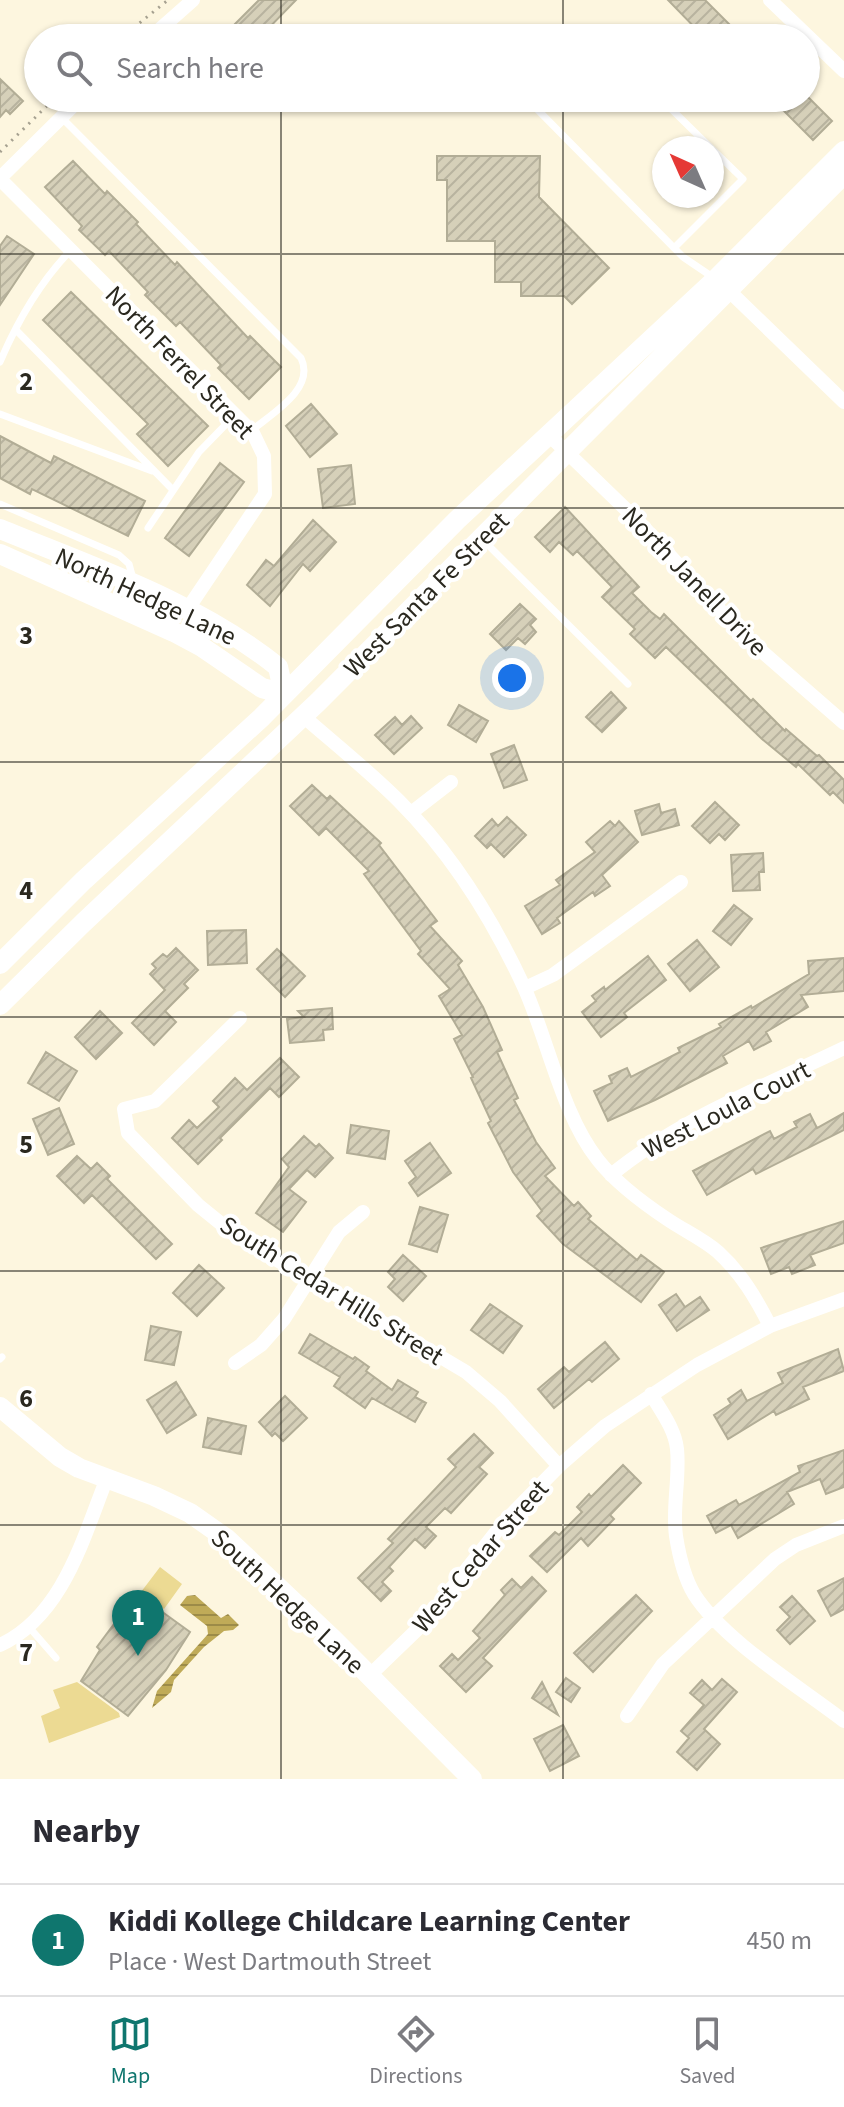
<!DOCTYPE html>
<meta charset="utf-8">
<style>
:root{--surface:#fff;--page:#f7f7f7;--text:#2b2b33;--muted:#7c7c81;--line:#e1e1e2;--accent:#0f766e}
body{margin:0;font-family:"Source Sans 3",sans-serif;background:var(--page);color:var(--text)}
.compass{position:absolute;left:652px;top:136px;width:72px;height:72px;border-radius:50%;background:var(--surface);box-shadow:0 2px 6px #0004;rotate:315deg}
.you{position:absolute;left:512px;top:678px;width:28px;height:28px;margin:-20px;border:6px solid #fff;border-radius:50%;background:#1a73e8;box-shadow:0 0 0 12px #1a73e833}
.badge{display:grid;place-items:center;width:52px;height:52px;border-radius:50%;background:var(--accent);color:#fff;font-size:26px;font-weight:700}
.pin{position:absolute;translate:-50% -66px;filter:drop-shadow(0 2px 4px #0008)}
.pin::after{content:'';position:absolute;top:42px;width:28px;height:24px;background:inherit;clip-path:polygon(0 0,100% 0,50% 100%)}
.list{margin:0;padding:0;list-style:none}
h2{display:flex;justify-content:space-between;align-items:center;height:104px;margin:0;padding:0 32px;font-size:34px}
h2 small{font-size:26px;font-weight:400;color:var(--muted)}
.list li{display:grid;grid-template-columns:52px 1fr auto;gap:24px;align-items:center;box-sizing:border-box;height:112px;padding:0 32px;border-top:2px solid var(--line)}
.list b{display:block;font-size:30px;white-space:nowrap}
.list p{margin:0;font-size:26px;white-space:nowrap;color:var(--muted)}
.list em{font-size:26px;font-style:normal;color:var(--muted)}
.icon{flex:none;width:44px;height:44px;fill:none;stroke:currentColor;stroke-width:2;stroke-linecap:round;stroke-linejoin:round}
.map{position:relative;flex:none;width:844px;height:1779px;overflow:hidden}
.search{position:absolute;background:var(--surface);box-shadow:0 2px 6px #0004;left:24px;right:24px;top:24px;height:88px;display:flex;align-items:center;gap:20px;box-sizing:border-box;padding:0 28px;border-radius:44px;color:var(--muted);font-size:30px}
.sheet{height:216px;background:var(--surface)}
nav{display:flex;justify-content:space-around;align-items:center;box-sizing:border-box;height:112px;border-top:2px solid var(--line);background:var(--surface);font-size:22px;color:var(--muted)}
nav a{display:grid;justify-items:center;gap:4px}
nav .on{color:var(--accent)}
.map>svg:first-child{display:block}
</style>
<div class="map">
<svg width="844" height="1779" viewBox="0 0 844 1779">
<defs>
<pattern id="water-rules" width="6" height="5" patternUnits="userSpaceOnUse" patternTransform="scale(2)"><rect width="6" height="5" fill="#c0ab58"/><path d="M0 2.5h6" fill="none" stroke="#9c8b48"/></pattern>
<pattern id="building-hatch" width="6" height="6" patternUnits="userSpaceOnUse" patternTransform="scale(2)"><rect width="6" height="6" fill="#d6d0b9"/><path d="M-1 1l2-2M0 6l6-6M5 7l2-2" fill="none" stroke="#b8b39f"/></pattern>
</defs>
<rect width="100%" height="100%" fill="#fdf6df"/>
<!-- park -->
<path fill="#ecda93" d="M160,1567L182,1584L164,1609L141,1592Z
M77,1682L119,1713L120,1717L49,1743L41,1716L60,1708L53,1690Z"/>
<!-- water -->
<path fill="url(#water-rules)" d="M195,1595L221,1618L228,1614L239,1625L233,1630L224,1631L204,1647L174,1680L171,1692L152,1708L157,1691L208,1634L207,1626L180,1605L187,1596Z"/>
<!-- building -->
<path fill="url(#building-hatch)" stroke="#b2ad96" stroke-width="2" d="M259,0H296L259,38H221Z
M668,0H705L743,38H705Z
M0,79L23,101L10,114L6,110L0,117Z
M771,98H809L832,121L813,140Z
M437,156H540L539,197L609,268L572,304L564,296H521V282H495V241H447V180H437Z
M73,161L105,194L107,191L138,222L136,224L175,265L177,262L248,338L250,336L281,367L249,399L218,368L221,365L180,322L176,326L145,295L148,292L109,251L105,255L79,230L82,226L45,187Z
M7,236L34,254L0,305V246Z
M71,292L208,426L168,466L137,434L148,424L43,320Z
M311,404L337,434L310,457L286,426Z
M0,436L51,463L54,456L145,501L128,536L32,489L30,494L0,478Z
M220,463L244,482L189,556L165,538Z
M351,465L355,504L323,508L318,469Z
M565,507L639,587L632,593L651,612L660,619L664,614L751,701L753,699L785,731L786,729L817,756L819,755L844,780V803L833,792L830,795L798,764L796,767L762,739L666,647L655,658L630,634L635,629L602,597L612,587L577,551L573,555L559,542L550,552L535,537Z
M313,520L336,542L310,571L303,564L270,606L247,585L266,560L274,566Z
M520,604L536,619L530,625L536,632L525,644L518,638L506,650L490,634Z
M611,692L626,708L602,732L586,717Z
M459,705L488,721L476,742L448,725Z
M411,716L422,728L394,754L375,735L395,717L402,725Z
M514,745L527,780L504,788L491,754Z
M312,785L327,799L330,796L381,843L379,845L437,921L430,926L462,961L458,965L483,1007L502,1050L497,1052L518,1098L514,1100L536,1142L555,1168L545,1176L574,1206L578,1202L591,1216L588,1219L637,1260L641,1255L664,1272L641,1302L563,1244L537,1216L542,1211L513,1172L488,1123L491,1121L471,1078L473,1077L454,1039L462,1035L439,996L450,989L418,954L421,951L364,874L369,871L326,828L319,835L290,806Z
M715,802L739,825L725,840L719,834L710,843L692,826Z
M659,804L661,813L675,809L679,825L642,835L635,811Z
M507,817L526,835L504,857L491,844L487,848L475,836L492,819L498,826Z
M610,821L615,826L619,821L638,842L602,875L610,886L595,896L593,892L557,918L560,923L542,934L525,906L560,885L556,880L595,852L586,842Z
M763,853L764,872H759L760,890L733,891L731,855Z
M734,905L752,919L731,945L713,931Z
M246,930L247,963L208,965L207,931Z
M697,940L719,967L690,991L668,964Z
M176,948L198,970L184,984L188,988L165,1011L176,1022L154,1045L132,1023L165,990L150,974L156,968L152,964L163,954L167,957Z
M277,949L305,976L285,997L257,969Z
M648,956L666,980L624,1013L627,1017L601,1037L582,1012L596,1001L592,996L604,987L605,990Z
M844,958V991L801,995L808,1007L766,1032L771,1041L754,1050L749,1041L723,1056L727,1063L655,1100L608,1121L594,1091L612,1083L609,1076L627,1068L631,1077L680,1052L678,1048L721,1027L719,1024L751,1006L752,1008L809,974L808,961Z
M332,1008L333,1029L323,1030L324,1040L290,1043L287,1019L304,1017L298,1011Z
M100,1011L122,1033L96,1059L75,1037Z
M46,1052L77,1071L59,1101L28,1083Z
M280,1058L299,1077L279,1097L270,1088L220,1138L222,1140L198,1164L172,1138L189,1120L197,1128L219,1107L213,1101L235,1078L247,1090Z
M59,1108L74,1144L48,1155L33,1119Z
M844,1113V1130L756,1174L753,1169L707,1195L693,1171L770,1131L774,1139L797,1127L794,1122L810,1114L817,1128Z
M351,1125L389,1131L385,1159L347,1153Z
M304,1136L316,1147L319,1144L333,1158L315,1177L307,1170L289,1189L306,1202L283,1232L256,1213L289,1167L282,1159Z
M430,1143L451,1173L418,1196L409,1183L416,1177L405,1161Z
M77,1156L91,1169L97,1163L110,1176L107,1179L172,1244L156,1259L92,1195L84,1203L57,1176Z
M420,1207L448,1215L437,1252L409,1244Z
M844,1221V1243L810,1255L815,1265L792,1274L789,1267L771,1274L761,1248Z
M403,1255L426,1276L403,1301L388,1287L395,1279L388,1272Z
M199,1265L224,1288L197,1316L173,1293Z
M676,1294L685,1307L700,1297L709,1310L677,1331L659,1305Z
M490,1304L522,1326L503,1353L471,1330Z
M151,1326L181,1332L174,1365L145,1360Z
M310,1334L353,1359L355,1357L369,1367L366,1371L392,1390L398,1380L418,1392L415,1397L426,1403L415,1422L372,1398L365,1408L334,1386L340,1377L299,1353Z
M605,1342L619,1359L592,1382L589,1379L554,1408L538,1389L564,1367L569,1372Z
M838,1349L844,1371L803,1387L809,1399L776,1415L774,1411L728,1439L714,1415L731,1404L728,1399L741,1390L747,1401L783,1383L778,1373Z
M176,1382L196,1415L167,1433L147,1400Z
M285,1396L307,1418L283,1441L275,1433L272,1436L259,1422Z
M208,1418L246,1426L241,1454L203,1447Z
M474,1434L493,1453L479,1467L487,1474L451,1513L445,1508L426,1527L436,1536L425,1548L415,1539L389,1567L393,1571L382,1582L391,1591L381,1601L358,1578L393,1543L388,1539L456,1467L448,1459Z
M844,1450V1487L826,1494L820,1479L787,1492L794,1504L738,1538L731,1525L716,1533L707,1516L736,1500L739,1505L800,1472L798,1466Z
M623,1465L641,1483L610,1515L614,1519L588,1546L581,1538L547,1572L530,1556L555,1532L559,1535L582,1512L577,1507L589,1494L591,1497Z
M532,1577L546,1591L483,1658L492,1666L466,1692L440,1666L452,1654L458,1660L480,1638L473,1631L505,1595L501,1590L512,1579L521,1588Z
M844,1578V1609L831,1616L818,1591Z
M636,1595L652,1611L593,1672L574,1653Z
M792,1596L815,1621L790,1644L777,1630L790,1617L780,1607Z
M143,1598L190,1632L166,1670L128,1716L81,1681L100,1650L97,1647L114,1624L117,1627Z
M566,1678L580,1688L571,1702L556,1692Z
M722,1679L737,1692L704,1729L720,1744L697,1770L677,1752L689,1738L681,1731L704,1705L690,1693L702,1680L712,1690Z
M542,1682L558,1715L532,1698Z
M563,1725L579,1756L550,1771L534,1739Z"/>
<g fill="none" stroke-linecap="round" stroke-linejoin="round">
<!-- path -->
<path stroke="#a6a190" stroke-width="3" stroke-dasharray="2 6" stroke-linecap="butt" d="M121,38L168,0
M0,152L55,98"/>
<!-- lane -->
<path stroke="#fff" stroke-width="7" d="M593,38L596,35L599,38
M533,98L529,101L683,257L714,278
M660,98L711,148
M61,117L301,358C316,389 271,414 251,431
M674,248L743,179L712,149
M16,330L173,490
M0,362C17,322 41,281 71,250
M0,414L152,471
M0,504L119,555L129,564L133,579
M148,528L199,452L235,415
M483,540L628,684
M0,1359L2,1357
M29,1627L56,1658"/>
<!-- street -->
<path stroke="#fff" stroke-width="14" d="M770,0L844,71
M150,38L193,0
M0,178L81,98
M0,179L253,433L264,456L265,494L187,610
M722,284L844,402
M549,435L638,521L743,635L844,723
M303,716C335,744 369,771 399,801C451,853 493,920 524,987C548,1040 562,1115 598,1160C616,1183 643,1203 667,1219C683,1230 703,1239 718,1252C741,1273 756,1298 770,1326
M411,813L451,782
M525,988L553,975L681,882
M240,1018L155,1101L124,1109L128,1133L198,1205L235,1235L466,1372L500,1401L559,1466
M611,1175C679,1119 765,1086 844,1048
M235,1363L261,1345L284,1319L339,1232L363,1212
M651,1394C661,1411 675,1429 677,1449C680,1478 672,1507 676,1536C679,1555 684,1577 694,1594C723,1640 800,1687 844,1721
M0,1645C63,1616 83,1538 107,1478
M369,1676L425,1622L504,1522L559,1466L605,1426L697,1365L770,1326L844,1299
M627,1716L663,1664L775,1559L796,1545L844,1526"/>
<!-- secondary -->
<path stroke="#fff" stroke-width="20" d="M0,529C95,568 197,602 278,667L284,694
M0,554L174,632L202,647L262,688L284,694
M0,964L84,880L262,717L457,520L716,279L844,151
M0,1005L83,923L318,702L844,174
M0,1407L60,1457L79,1468L154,1496L190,1513L227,1539L334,1640L472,1779"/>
</g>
<!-- grid -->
<path fill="none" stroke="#2a281f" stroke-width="2" stroke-opacity="0.55" d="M281,0V38M563,0V38M281,98V1779M563,98V1779M0,254H844M0,508H844M0,762H844M0,1017H844M0,1271H844M0,1525H844"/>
<g text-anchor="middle" stroke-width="8" stroke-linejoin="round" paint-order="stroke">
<!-- street labels -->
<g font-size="26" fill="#2a281f" stroke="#fff">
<text transform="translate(180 362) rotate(46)" y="9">North Ferrel Street</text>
<text transform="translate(695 581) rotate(46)" y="9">North Janell Drive</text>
<text transform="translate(426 594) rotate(-45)" y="9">West Santa Fe Street</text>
<text transform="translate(146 596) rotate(25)" y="9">North Hedge Lane</text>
<text transform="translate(726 1109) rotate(-27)" y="9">West Loula Court</text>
<text transform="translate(332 1290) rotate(32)" y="9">South Cedar Hills Street</text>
<text transform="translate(480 1556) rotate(-49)" y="9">West Cedar Street</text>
<text transform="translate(288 1601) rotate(43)" y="9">South Hedge Lane</text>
</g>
</g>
<g font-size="26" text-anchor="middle" font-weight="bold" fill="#2a281f" stroke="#fff" stroke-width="8" stroke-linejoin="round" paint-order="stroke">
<text x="26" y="390">2</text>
<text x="26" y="644">3</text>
<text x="26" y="899">4</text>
<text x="26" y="1153">5</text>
<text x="26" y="1407">6</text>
<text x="26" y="1661">7</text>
</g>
</svg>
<svg class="compass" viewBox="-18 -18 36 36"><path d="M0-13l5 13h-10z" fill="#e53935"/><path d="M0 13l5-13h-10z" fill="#7c7c81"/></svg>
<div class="you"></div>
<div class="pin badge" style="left:138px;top:1656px">1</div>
<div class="search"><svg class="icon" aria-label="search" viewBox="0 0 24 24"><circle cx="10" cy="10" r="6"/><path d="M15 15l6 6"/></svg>Search here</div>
</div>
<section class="sheet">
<h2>Nearby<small></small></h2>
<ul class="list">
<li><span class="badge">1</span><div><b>Kiddi Kollege Childcare Learning Center</b><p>Place · West Dartmouth Street</p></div><em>450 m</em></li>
</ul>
</section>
<nav>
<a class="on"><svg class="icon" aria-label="map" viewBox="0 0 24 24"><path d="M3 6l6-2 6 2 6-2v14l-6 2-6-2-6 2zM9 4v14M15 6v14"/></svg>Map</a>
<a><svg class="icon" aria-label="directions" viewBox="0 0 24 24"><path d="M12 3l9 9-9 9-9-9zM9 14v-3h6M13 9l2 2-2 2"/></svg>Directions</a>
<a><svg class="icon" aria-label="saved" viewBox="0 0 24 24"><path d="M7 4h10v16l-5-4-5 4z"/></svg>Saved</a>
</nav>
